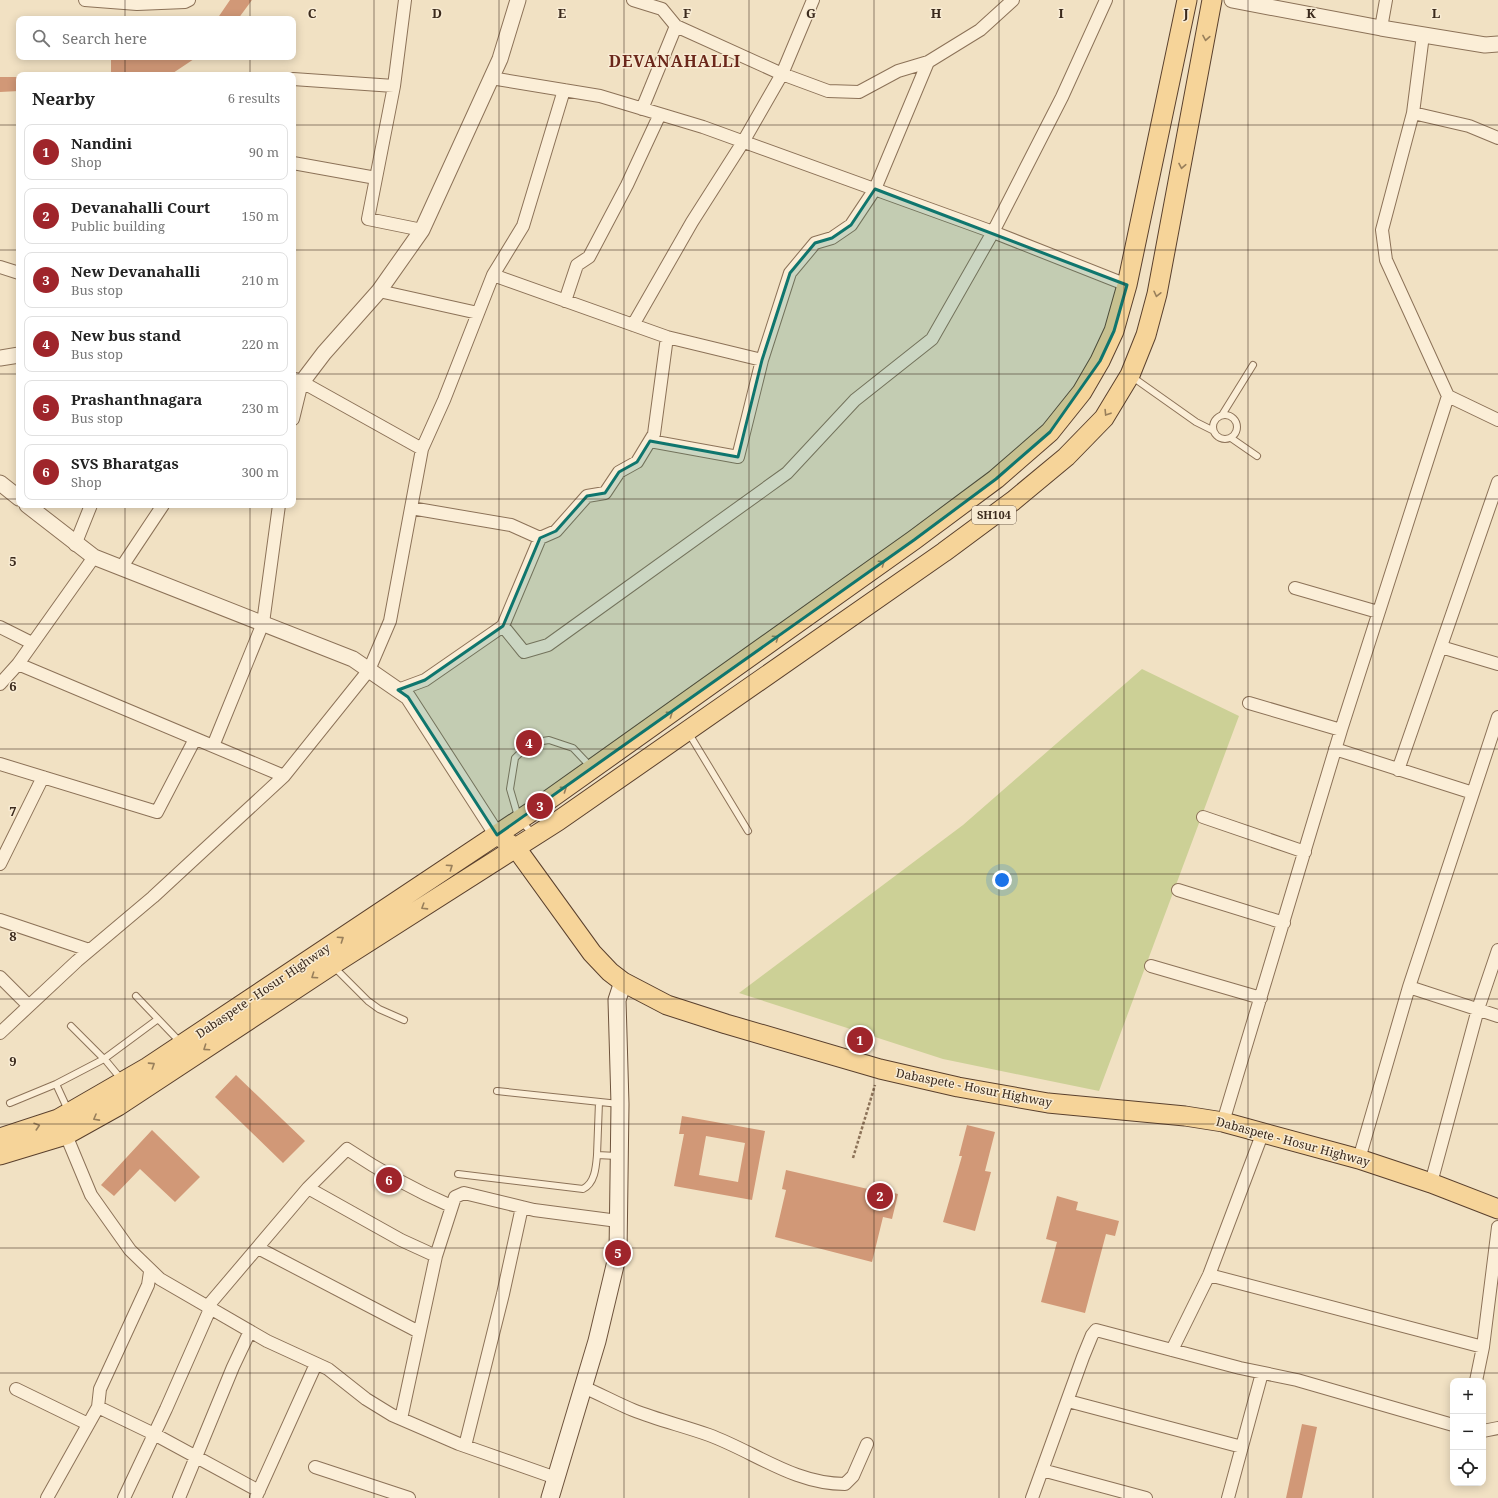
<!DOCTYPE html>
<meta charset="utf-8">
<style>
:root{--surface:#fff;--page:#f6f6f6;--text:#222;--muted:#767676;--line:#e0e0e0;--accent:#9f252b}
body{margin:0;font-family:"Noto Serif",serif;background:var(--page);color:var(--text)}
.controls{position:absolute;right:12px;bottom:12px;display:grid;overflow:hidden;border-radius:8px;box-shadow:0 2px 10px #0003}
.controls button{width:36px;height:36px;display:grid;place-items:center;padding:0;border:0;border-bottom:1px solid var(--line);background:var(--surface);color:var(--text);font:20px sans-serif}
.you{position:absolute;left:1002px;top:880px;width:14px;height:14px;margin:-10px;border:3px solid #fff;border-radius:50%;background:#1a73e8;box-shadow:0 0 0 6px #1a73e833}
.badge{display:grid;place-items:center;width:26px;height:26px;border-radius:50%;background:var(--accent);color:#fff;font-size:13px;font-weight:700}
.pin{position:absolute;translate:-50% -50%;border:2px solid #fff;box-shadow:0 1px 4px #0006}
.list{margin:0;padding:0;list-style:none}
h2{display:flex;justify-content:space-between;align-items:center;height:52px;margin:0;padding:0 16px;font-size:17px}
h2 small{font-size:13px;font-weight:400;color:var(--muted)}
.list li{display:grid;grid-template-columns:26px 1fr auto;gap:12px;align-items:center;box-sizing:border-box;height:56px;margin:0 8px 8px;padding:0 8px;border:1px solid var(--line);border-radius:8px}
.list b{display:block;font-size:15px;white-space:nowrap}
.list p{margin:0;font-size:13px;white-space:nowrap;color:var(--muted)}
.list em{font-size:13px;font-style:normal;color:var(--muted)}
.icon{flex:none;width:22px;height:22px;fill:none;stroke:currentColor;stroke-width:2;stroke-linecap:round;stroke-linejoin:round}
.map{position:relative;flex:none;width:1498px;height:1498px;overflow:hidden}
.search{position:absolute;background:var(--surface);box-shadow:0 2px 10px #0003;left:16px;top:16px;width:280px;height:44px;display:flex;align-items:center;gap:10px;box-sizing:border-box;padding:0 14px;border-radius:8px;color:var(--muted);font-size:15px}
.panel{position:absolute;background:var(--surface);box-shadow:0 2px 10px #0003;left:16px;top:72px;width:280px;height:436px;border-radius:8px}
.map>svg:first-child{display:block}
</style>
<div class="map">
<svg width="1498" height="1498" viewBox="0 0 1498 1498">
<rect width="100%" height="100%" fill="#f1e1c3"/>
<!-- green -->
<path fill="#ccd096" d="M1142,669L1239,716L1099,1091L943,1059L739,993L963,825Z"/>
<!-- building -->
<path fill="#d19877" fill-rule="evenodd" d="M230,0H252L238,19H217Z
M111,57H197L170,75H111Z
M0,77H19V91L0,92Z
M236,1075L305,1141L283,1163L215,1097Z
M682,1116L765,1131L752,1200L674,1186L684,1134H679ZM706,1136L745,1143L738,1182L699,1175Z
M967,1125L995,1132L985,1171L991,1172L975,1231L943,1222L962,1156H959Z
M152,1130L200,1177L175,1202L140,1169L114,1196L101,1185Z
M786,1170L868,1189L869,1187L898,1194L892,1219L883,1217L872,1262L775,1237L786,1190L782,1189Z
M1057,1196L1078,1202L1076,1210L1119,1221L1115,1236L1106,1234L1085,1313L1041,1302L1057,1242L1046,1239Z
M1302,1424L1317,1427L1302,1498H1286Z"/>
<g fill="none" stroke-linecap="round" stroke-linejoin="round">
<!-- service casing -->
<g stroke="#8c7258" stroke-width="8">
<path id="service" d="M1131,376L1196,422L1212,430
M1213 427a12 12 0 1 1 24 0a12 12 0 1 1-24 0Z
M1222,415L1253,365
M1231,438L1257,456
M688,732L748,831
M534,834L519,820L510,789L515,758L530,743L549,740L573,748L591,767
M334,967L368,1001L379,1009L404,1020
M136,996L181,1043
M71,1026L107,1062L122,1080
M56,1084L68,1110
M497,1091L619,1104
M10,1103L56,1084L104,1059L158,1019
M597,1155L599,1102
M458,1174L583,1189C595,1183 596,1167 597,1155L617,1156"/>
</g>
<!-- minor casing -->
<g stroke="#8c7258" stroke-width="14">
<path id="minor" d="M85,0L137,4L185,2L189,0
M405,0L394,86L368,219L422,230
M633,0L662,9L676,26L782,74L828,91L859,92L898,71L928,62L980,30L1013,0
M1381,28L1386,0
M1423,35L1413,113L1382,230L1386,260L1448,396L1498,420
M491,78L600,96L703,127L993,232L1127,285
M293,79L394,86
M642,109L676,26
M1413,113L1469,126L1498,138
M293,163L376,178
M0,267L19,273
M493,275L523,226L564,90
M379,291L478,313
M565,301L577,265L589,257L627,185L660,114
M633,325L692,222L743,142L782,74L813,0
M650,441L738,457L762,360L790,273L815,243L832,238L851,225L875,189L928,62
M422,449L444,400L493,275L667,337L762,360
M540,538L556,531L587,496L605,493L619,472L637,462L654,434L667,337
M75,545L91,505
M121,568L163,505
M1295,588L1378,612
M503,626L524,652L548,645L787,473L855,400L932,339L993,232L1062,97L1106,0
M0,627L32,643
M1441,647L1498,664
M18,664L284,776
M0,684L18,664L94,557
M398,690L425,680L503,626L540,538L511,525L411,508
M1249,703L1341,730
M213,746L263,623L279,505
M1335,749L1473,793
M0,764L157,812L195,739
M1398,770L1498,482
M1203,817L1305,852
M0,864L43,777
M1178,890L1284,923
M0,920L89,950
M1151,966L1261,998
M0,977L28,1005
M1409,987L1498,1016
M0,1033L77,961L153,897L284,776L369,670L390,621L422,449L302,382L293,419
M1223,1122L1341,730L1448,396
M66,1135L91,1195L130,1250L160,1279L267,1341L328,1369L366,1399L392,1415L459,1444L556,1478
M1359,1159L1409,987L1498,717
M1431,1183L1478,1009L1498,950
M308,1188L401,1240L436,1256
M258,1248L419,1332
M1209,1275L1483,1347
M207,1307L308,1188L347,1149C380,1171 414,1190 451,1206
M1172,1350L1209,1275L1263,1132
M1476,1381L1483,1347L1498,1227
M583,1387C600,1394 616,1403 633,1410C658,1420 684,1426 709,1435C755,1452 794,1484 845,1484L853,1476L867,1444
M16,1389L88,1424
M1068,1401L1242,1447
M98,1407L154,1434L259,1491
M401,1419L436,1256L455,1197L464,1193L534,1210L618,1221
M1483,1431L1498,1428
M465,1446L503,1294L522,1207
M315,1467L409,1498
M1042,1470L1146,1498
M256,1497L316,1364
M47,1498L98,1407L100,1389L148,1285L150,1272
M124,1498L166,1409L210,1309
M179,1498L233,1367L250,1331
M1032,1498L1083,1357L1092,1335L1096,1330L1240,1368L1297,1380L1453,1425
M1228,1498L1262,1373"/>
</g>
<!-- tertiary casing -->
<g stroke="#8c7258" stroke-width="17">
<path id="tertiary" d="M1232,0L1381,28L1485,45L1498,44
M0,358L19,355
M293,380L302,382L324,353L379,291L422,230L500,59L518,0
M0,483L19,498
M27,505L94,557L353,659L408,697L497,835"/>
</g>
<!-- secondary casing -->
<g stroke="#6e533c" stroke-width="19">
<path id="secondary" d="M550,1498L597,1341L618,1253L620,1104L617,1000L623,982"/>
</g>
<!-- primary casing -->
<g stroke="#5a402d" stroke-width="21">
<path id="primary" d="M505,841L516,848L592,953L610,972L623,982L667,1005L726,1024L880,1069L958,1087L1048,1103L1185,1116L1223,1122L1359,1159L1431,1183L1498,1209
M0,1138L58,1119L148,1067L540,806L914,540L996,479L1050,432L1082,392L1100,361L1114,331L1127,285L1187,0
M0,1155L66,1135L118,1106L332,965L558,821L944,552L1013,501L1066,457L1104,418L1130,375L1146,335L1157,294L1212,0"/>
</g>
<!-- path -->
<path stroke="#8c7258" stroke-width="2.5" stroke-dasharray="3 2" stroke-linecap="butt" d="M853,1158L875,1085"/>
<!-- service -->
<use href="#service" stroke="#fbeed7" stroke-width="6"/>
<!-- minor -->
<use href="#minor" stroke="#fbeed7" stroke-width="12"/>
<!-- tertiary -->
<use href="#tertiary" stroke="#fbeed7" stroke-width="15"/>
<!-- secondary -->
<use href="#secondary" stroke="#fbeed7" stroke-width="17"/>
<!-- primary -->
<use href="#primary" stroke="#f6d499" stroke-width="19"/>
</g>
<!-- one-way arrows -->
<defs><path id="oneway-chevron" d="M-2-3.5L2.5 0L-2 3.5" fill="none" stroke-width="1.6" stroke-linecap="round" stroke-linejoin="round"/></defs>
<g stroke="#987f5b">
<use href="#oneway-chevron" transform="translate(1206 38) rotate(100)"/>
<use href="#oneway-chevron" transform="translate(1182 166) rotate(101)"/>
<use href="#oneway-chevron" transform="translate(1157 294) rotate(103)"/>
<use href="#oneway-chevron" transform="translate(1107 413) rotate(122)"/>
<use href="#oneway-chevron" transform="translate(882 563) rotate(-35)"/>
<use href="#oneway-chevron" transform="translate(776 638) rotate(-35)"/>
<use href="#oneway-chevron" transform="translate(670 714) rotate(-35)"/>
<use href="#oneway-chevron" transform="translate(564 789) rotate(-35)"/>
<use href="#oneway-chevron" transform="translate(450 867) rotate(-34)"/>
<use href="#oneway-chevron" transform="translate(424 907) rotate(148)"/>
<use href="#oneway-chevron" transform="translate(341 939) rotate(-34)"/>
<use href="#oneway-chevron" transform="translate(314 976) rotate(146)"/>
<use href="#oneway-chevron" transform="translate(206 1048) rotate(146)"/>
<use href="#oneway-chevron" transform="translate(152 1065) rotate(-33)"/>
<use href="#oneway-chevron" transform="translate(96 1118) rotate(151)"/>
<use href="#oneway-chevron" transform="translate(37 1126) rotate(-18)"/>
</g>
<!-- marked area -->
<path fill="#0f766e" fill-opacity="0.2" stroke="#0f766e" stroke-width="3" stroke-linejoin="round" d="M875,189L1127,285L1114,331L1100,361L1050,432L996,479L914,540L497,835L408,697L398,690L425,680L503,626L540,538L556,531L587,496L605,493L619,472L637,462L650,441L738,457L762,360L790,273L815,243L832,238L851,225Z"/>
<!-- grid -->
<path fill="none" stroke="#3b2a1d" stroke-width="1" stroke-opacity="0.55" d="M125,0V19M250,0V19M374,0V1498M499,0V1498M624,0V1498M749,0V1498M874,0V1498M999,0V1498M1124,0V1498M1248,0V1498M1373,0V1498M125,57V75M250,57V75M0,125H19M293,125H1498M0,250H19M293,250H1498M0,374H19M293,374H1498M0,499H19M293,499H1498M125,505V1498M250,505V1498M0,624H1498M0,749H1498M0,874H1498M0,999H1498M0,1124H1498M0,1248H1498M0,1373H1498"/>
<g text-anchor="middle" stroke-width="3" stroke-linejoin="round" paint-order="stroke">
<!-- shield labels -->
<rect fill="#f8ebd3" stroke="#746454" stroke-width="1" x="972" y="506" width="44" height="18" rx="3"/>
<g font-size="11" font-weight="bold" fill="#3b2a1d">
<text x="994" y="519">SH104</text>
</g>
<!-- street labels -->
<g font-size="12" fill="#3b2a1d" stroke="#f8ebd3">
<text transform="translate(263 991) rotate(-34)" y="4">Dabaspete - Hosur Highway</text>
<text transform="translate(974 1088) rotate(11)" y="4">Dabaspete - Hosur Highway</text>
<text transform="translate(1293 1142) rotate(15)" y="4">Dabaspete - Hosur Highway</text>
</g>
<!-- district labels -->
<g font-size="16" font-weight="bold" letter-spacing="1" fill="#6b271a" stroke="#f8ebd3">
<text x="675" y="67">DEVANAHALLI</text>
</g>
</g>
<g font-size="13" text-anchor="middle" font-weight="bold" fill="#3b2a1d" stroke="#f8ebd3" stroke-width="3" stroke-linejoin="round" paint-order="stroke">
<text x="312" y="18">C</text>
<text x="437" y="18">D</text>
<text x="562" y="18">E</text>
<text x="687" y="18">F</text>
<text x="811" y="18">G</text>
<text x="936" y="18">H</text>
<text x="1061" y="18">I</text>
<text x="1186" y="18">J</text>
<text x="1311" y="18">K</text>
<text x="1436" y="18">L</text>
<text x="13" y="566">5</text>
<text x="13" y="691">6</text>
<text x="13" y="816">7</text>
<text x="13" y="941">8</text>
<text x="13" y="1066">9</text>
</g>
</svg>
<div class="controls">
<button>+</button>
<button>−</button>
<button><svg class="icon" aria-label="locate" viewBox="0 0 24 24"><circle cx="12" cy="12" r="6"/><path d="M12 2v4M12 18v4M2 12h4M18 12h4"/></svg></button>
</div>
<div class="you"></div>
<div class="pin badge" style="left:860px;top:1040px">1</div>
<div class="pin badge" style="left:880px;top:1196px">2</div>
<div class="pin badge" style="left:540px;top:806px">3</div>
<div class="pin badge" style="left:529px;top:743px">4</div>
<div class="pin badge" style="left:618px;top:1253px">5</div>
<div class="pin badge" style="left:389px;top:1180px">6</div>
<div class="search"><svg class="icon" aria-label="search" viewBox="0 0 24 24"><circle cx="10" cy="10" r="6"/><path d="M15 15l6 6"/></svg>Search here</div>
<section class="panel">
<h2>Nearby<small>6 results</small></h2>
<ul class="list">
<li><span class="badge">1</span><div><b>Nandini</b><p>Shop</p></div><em>90 m</em></li>
<li><span class="badge">2</span><div><b>Devanahalli Court</b><p>Public building</p></div><em>150 m</em></li>
<li><span class="badge">3</span><div><b>New Devanahalli</b><p>Bus stop</p></div><em>210 m</em></li>
<li><span class="badge">4</span><div><b>New bus stand</b><p>Bus stop</p></div><em>220 m</em></li>
<li><span class="badge">5</span><div><b>Prashanthnagara</b><p>Bus stop</p></div><em>230 m</em></li>
<li><span class="badge">6</span><div><b>SVS Bharatgas</b><p>Shop</p></div><em>300 m</em></li>
</ul>
</section>
</div>
